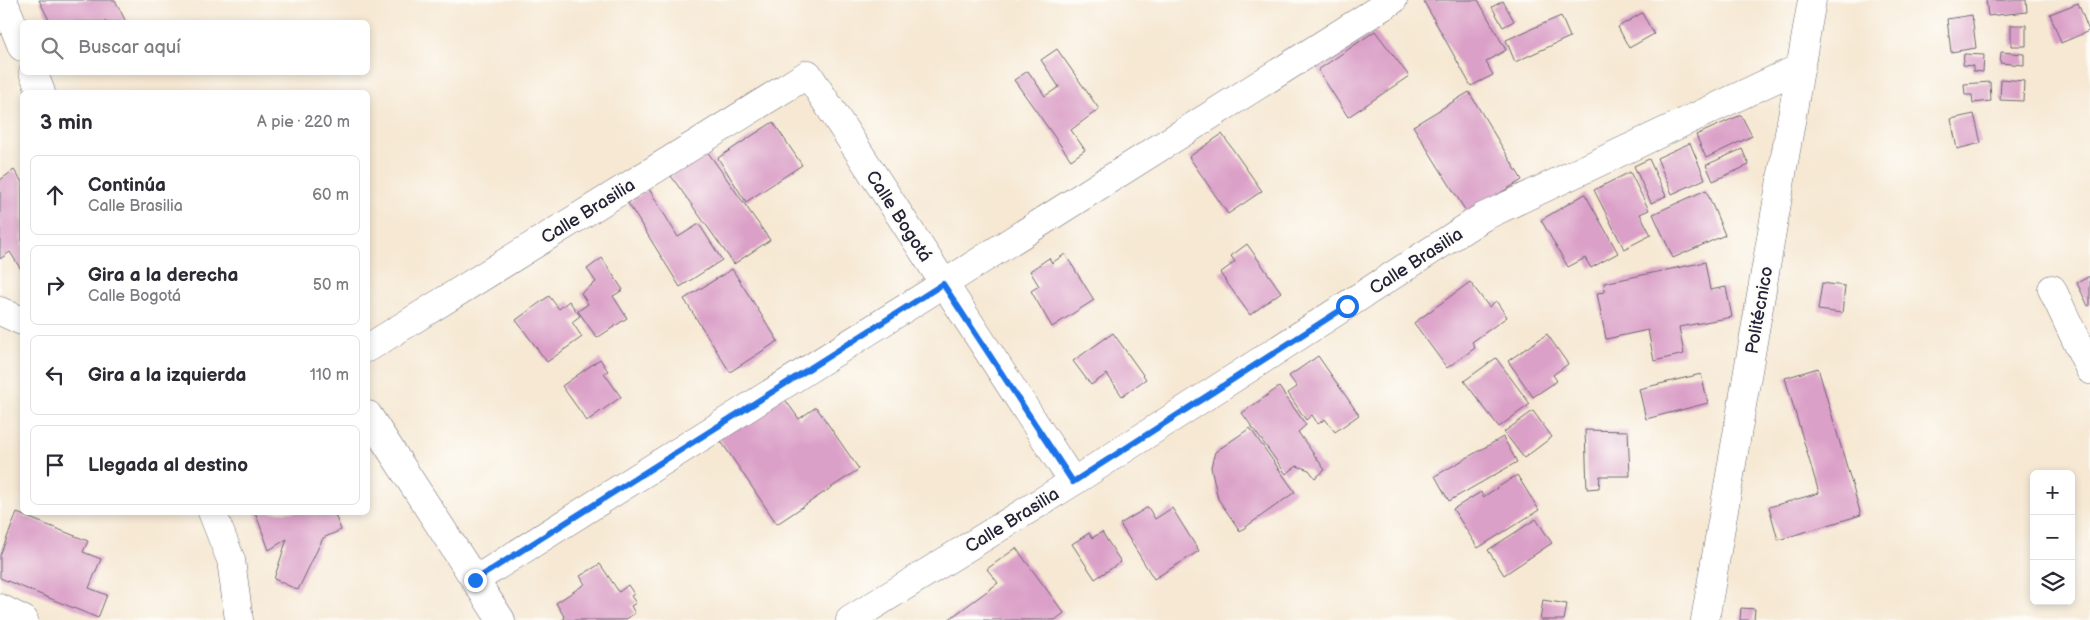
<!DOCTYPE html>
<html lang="es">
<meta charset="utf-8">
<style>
:root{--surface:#fff;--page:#f7f7f7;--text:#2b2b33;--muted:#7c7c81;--line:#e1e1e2}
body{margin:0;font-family:"Balsamiq Sans",sans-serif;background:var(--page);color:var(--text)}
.controls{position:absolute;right:15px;bottom:15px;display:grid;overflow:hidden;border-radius:8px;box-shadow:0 2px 8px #0003}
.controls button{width:45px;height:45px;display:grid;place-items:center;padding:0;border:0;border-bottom:1px solid var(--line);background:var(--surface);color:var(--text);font:25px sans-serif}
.stop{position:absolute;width:15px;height:15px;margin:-11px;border:4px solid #1a73e8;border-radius:50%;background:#fff}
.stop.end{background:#1a73e8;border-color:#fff;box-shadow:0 1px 5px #0008}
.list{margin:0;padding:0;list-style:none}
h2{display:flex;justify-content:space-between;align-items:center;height:65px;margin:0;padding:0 20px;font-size:21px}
h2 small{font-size:16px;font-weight:400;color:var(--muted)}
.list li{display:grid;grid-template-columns:32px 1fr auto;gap:15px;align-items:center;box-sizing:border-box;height:80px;margin:0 10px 10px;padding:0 10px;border:1px solid var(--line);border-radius:8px}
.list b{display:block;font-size:19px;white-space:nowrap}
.list p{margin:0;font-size:16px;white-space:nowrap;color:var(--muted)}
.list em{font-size:16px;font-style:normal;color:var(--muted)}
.icon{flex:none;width:28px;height:28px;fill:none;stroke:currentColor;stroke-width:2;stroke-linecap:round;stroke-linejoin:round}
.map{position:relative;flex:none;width:2090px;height:620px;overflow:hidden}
.search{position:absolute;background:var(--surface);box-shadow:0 2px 8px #0003;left:20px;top:20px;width:350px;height:55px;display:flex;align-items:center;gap:12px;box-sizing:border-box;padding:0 18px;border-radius:8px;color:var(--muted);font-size:19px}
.panel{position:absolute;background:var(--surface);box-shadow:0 2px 8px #0003;left:20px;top:90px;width:350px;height:425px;border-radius:8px}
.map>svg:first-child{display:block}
</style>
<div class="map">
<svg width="2090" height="620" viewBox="0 0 2090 620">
<rect width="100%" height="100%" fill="#fdfcf7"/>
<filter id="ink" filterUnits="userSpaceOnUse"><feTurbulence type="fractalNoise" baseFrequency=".02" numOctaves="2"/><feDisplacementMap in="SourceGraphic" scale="10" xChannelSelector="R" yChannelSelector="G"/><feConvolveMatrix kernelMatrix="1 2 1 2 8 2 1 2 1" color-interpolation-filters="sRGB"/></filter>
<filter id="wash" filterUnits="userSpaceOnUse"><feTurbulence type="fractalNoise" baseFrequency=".0096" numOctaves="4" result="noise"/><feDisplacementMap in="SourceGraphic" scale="20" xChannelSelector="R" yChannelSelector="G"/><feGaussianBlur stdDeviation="1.12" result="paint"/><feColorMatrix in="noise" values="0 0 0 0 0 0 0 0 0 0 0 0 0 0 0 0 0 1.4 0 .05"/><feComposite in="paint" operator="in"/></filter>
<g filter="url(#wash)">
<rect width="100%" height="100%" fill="#f6e8d3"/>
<g id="blocks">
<!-- building -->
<path fill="#dba0c8" d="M39,0H115L126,22H50Z
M1423,0H1478L1506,50L1486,62L1493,75L1471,86Z
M1986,0H2026L2027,12L1988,16Z
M1503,1L1514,21L1503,27L1492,7Z
M2078,3L2089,31L2061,43L2050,14Z
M1642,13L1654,34L1629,48L1618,27Z
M1972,15L1976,48L1951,52L1947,19Z
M1561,16L1570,37L1515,62L1506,40Z
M2011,25H2026V46H2011Z
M1375,31L1409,76L1348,117L1318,70Z
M1057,49L1099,109L1071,130L1085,150L1071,160L1014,80L1028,71L1045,96L1059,87L1041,60Z
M2001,52L2024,54V65L2000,63Z
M1964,54L1984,55L1983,72L1973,71V66L1963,65Z
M2001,79L2024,81L2023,101L2000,100Z
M1990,82L1991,101L1973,103L1972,95H1965L1964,84Z
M1469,92L1522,180L1467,213L1413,126Z
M1974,114L1981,143L1957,149L1951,119Z
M1741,115L1752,136L1706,158L1696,135Z
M773,122L802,165L746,202L718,158Z
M1222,134L1262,191L1228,214L1189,157Z
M1690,143L1705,179L1672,194L1657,158Z
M1742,149L1749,165L1713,181L1706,165Z
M707,151L770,240L734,264L671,176Z
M1649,159L1666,196L1651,203L1634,166Z
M14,170L22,182V271L10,252L0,259V180Z
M1630,172L1649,210L1640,214L1651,235L1624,249L1594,190Z
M649,189L678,237L699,224L722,260L680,287L628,203Z
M1706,190L1725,235L1673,258L1653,214Z
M1585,194L1618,253L1591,268L1585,258L1568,267L1541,220Z
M1247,244L1281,292L1250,315L1220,273L1235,262L1231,256Z
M1065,254L1094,300L1052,327L1031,291L1039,286L1030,271L1049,258L1052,263Z
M602,258L623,290L613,296L627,318L597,338L578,311L588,304L581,293L596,282L587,269Z
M1705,262L1710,290L1726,287L1732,317L1679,327L1684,354L1654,361L1648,330L1606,339L1597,293L1605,292L1604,283Z
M732,269L778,341L730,372L684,299Z
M2090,276V305L2088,306L2077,283Z
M1470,282L1489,307L1496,301L1507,317L1472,342L1475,348L1447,368L1414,323Z
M1822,283L1845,286L1842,313L1818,310Z
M549,296L559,309L569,301L580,316L572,322L582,337L547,362L516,320Z
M1113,333L1146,379L1122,396L1107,374L1091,385L1073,361Z
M1547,334L1568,364L1553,375L1557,381L1533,397L1508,361Z
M1318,356L1359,415L1335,432L1325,419L1318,424L1312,415L1306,420L1288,393L1297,387L1289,376Z
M1496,358L1530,404L1499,427L1464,381Z
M600,359L608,371L604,373L621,397L587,421L562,386Z
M1818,368L1861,515L1778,540L1769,507L1819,493L1785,378Z
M1701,374L1708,403L1646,419L1639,389Z
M1279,387L1306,425L1298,432L1325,470L1315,478L1309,470L1297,466L1286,474L1242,413Z
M781,394L799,419L816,407L859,469L777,524L718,437Z
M1533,411L1552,437L1524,458L1504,432Z
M1250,428L1295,492L1240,531L1218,499L1211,467L1215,452Z
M1585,430L1628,431L1630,476H1600L1599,488L1587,489Z
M1503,437L1517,462L1449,501L1435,476Z
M1517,475L1539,510L1478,548L1453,509L1481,492L1483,497Z
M1148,507L1155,519L1172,508L1199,551L1154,579L1120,524Z
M255,512H334L341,530L323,538L298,590L274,579L287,539L269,550Z
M17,513L88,541L83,552L101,559L89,588L107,595L98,618L0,578V555Z
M1536,519L1552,543L1504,575L1488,550Z
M1102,532L1121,562L1095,579L1072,544L1089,533L1092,538Z
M1016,548L1064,613L1055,620H948L998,583L987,569Z
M600,564L619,592L628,585L634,594L631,596L636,603L631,606L635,613L625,620H562L565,618L556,603L585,584L580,576Z
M1543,600L1567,604L1564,620H1540Z
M1741,608L1755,609L1754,620H1740Z"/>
</g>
</g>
<g filter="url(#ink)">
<use href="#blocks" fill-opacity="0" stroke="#6c6770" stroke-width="1"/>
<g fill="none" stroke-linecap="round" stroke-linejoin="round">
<!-- minor casing -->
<g stroke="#6c6770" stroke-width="29">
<path id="minor" d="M3,0L22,47
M33,72L41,92
M2052,289L2090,370
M0,311L22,321
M368,348L808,74L1073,482
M368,415L501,620
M212,512L231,560L239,620
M475,580L1393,0
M0,608L24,620
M850,620L1073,482L1483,217L1801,67
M1705,620L1812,0"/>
</g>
<!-- minor -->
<use href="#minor" stroke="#fff" stroke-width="28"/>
</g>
</g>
<g fill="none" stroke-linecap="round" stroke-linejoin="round" filter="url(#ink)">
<!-- route -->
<path stroke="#1a73e8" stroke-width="6" d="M475,580L943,284L1073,482L1347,306"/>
</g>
<g text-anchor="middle" stroke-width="4.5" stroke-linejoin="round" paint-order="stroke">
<!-- street labels -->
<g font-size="18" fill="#22223b" stroke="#fdfcf7">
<text transform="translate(588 211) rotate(-32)" y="6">Calle Brasilia</text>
<text transform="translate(899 216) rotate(57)" y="6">Calle Bogotá</text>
<text transform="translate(1416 261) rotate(-33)" y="6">Calle Brasilia</text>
<text transform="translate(1759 310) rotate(-80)" y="6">Politécnico</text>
<text transform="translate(1012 520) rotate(-32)" y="6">Calle Brasilia</text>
</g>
</g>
</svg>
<div class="controls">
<button>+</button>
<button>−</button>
<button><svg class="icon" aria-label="layers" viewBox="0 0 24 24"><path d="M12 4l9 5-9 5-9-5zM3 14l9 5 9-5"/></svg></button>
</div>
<div class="stop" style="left:1347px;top:306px"></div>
<div class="stop end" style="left:475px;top:580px"></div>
<div class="search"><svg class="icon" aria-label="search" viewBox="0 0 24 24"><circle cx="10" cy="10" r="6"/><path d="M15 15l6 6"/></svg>Buscar aquí</div>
<section class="panel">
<h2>3 min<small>A pie · 220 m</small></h2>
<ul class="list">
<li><svg class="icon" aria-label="ahead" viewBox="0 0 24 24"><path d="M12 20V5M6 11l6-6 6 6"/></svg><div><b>Continúa</b><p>Calle Brasilia</p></div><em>60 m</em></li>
<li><svg class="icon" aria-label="right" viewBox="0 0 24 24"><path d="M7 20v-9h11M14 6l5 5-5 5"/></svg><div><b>Gira a la derecha</b><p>Calle Bogotá</p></div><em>50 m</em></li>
<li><svg class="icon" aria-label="left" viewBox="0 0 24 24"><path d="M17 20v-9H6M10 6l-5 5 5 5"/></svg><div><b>Gira a la izquierda</b></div><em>110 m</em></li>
<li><svg class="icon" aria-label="arrive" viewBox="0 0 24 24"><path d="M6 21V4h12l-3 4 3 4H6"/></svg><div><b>Llegada al destino</b></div></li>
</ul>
</section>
</div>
